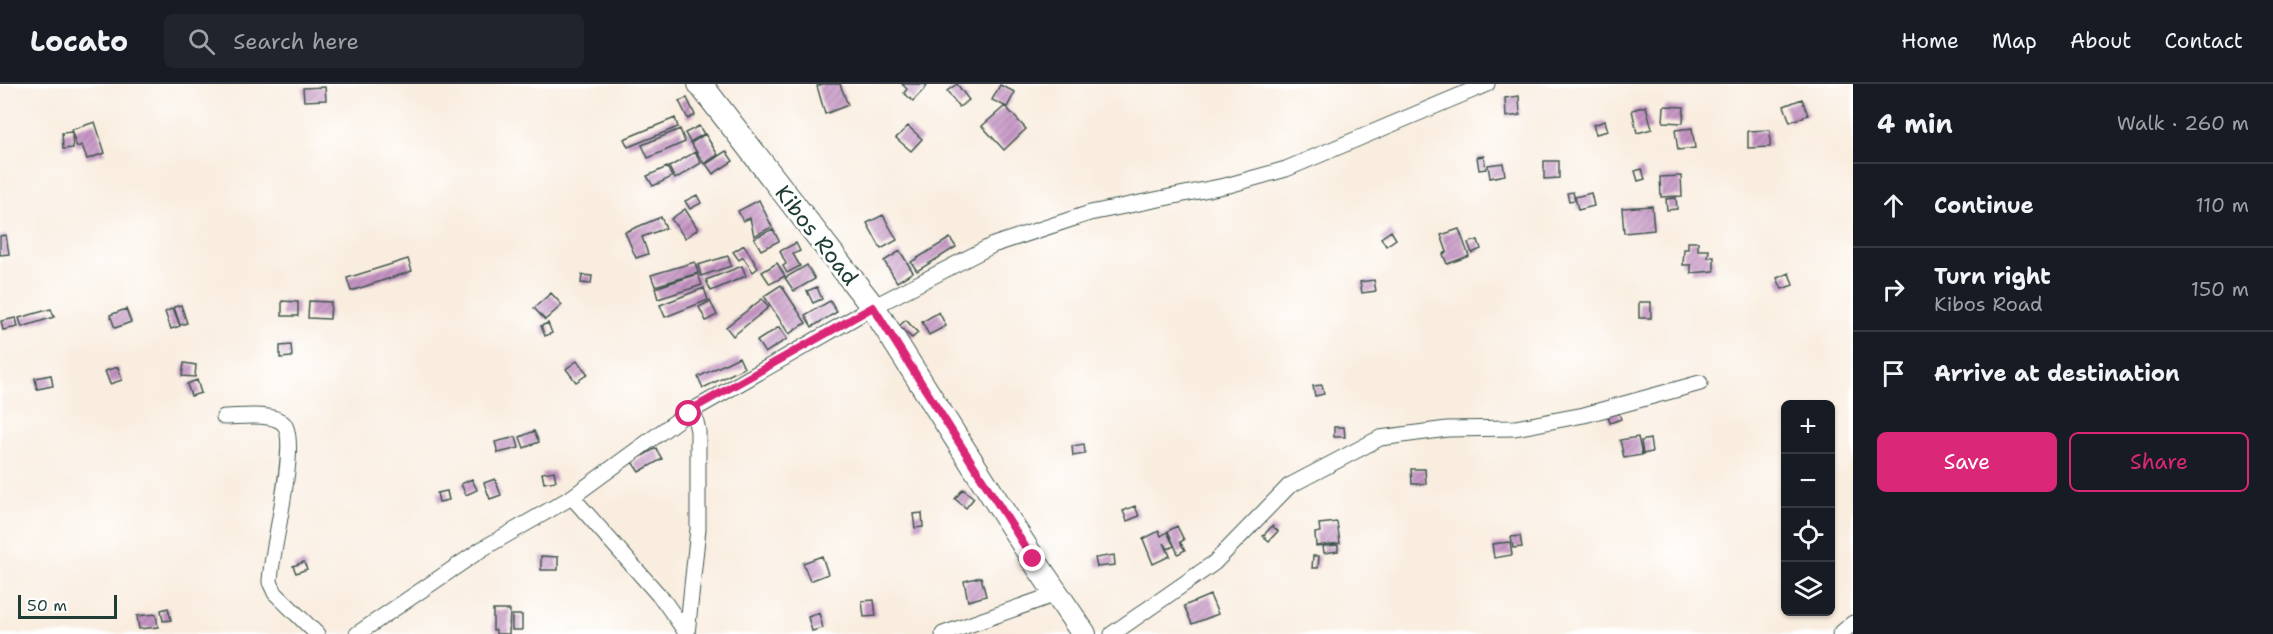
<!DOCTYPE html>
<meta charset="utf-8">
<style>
:root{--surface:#171b24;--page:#20242c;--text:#f1f3f6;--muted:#9ea1a6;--line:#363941;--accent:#db2777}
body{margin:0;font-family:"Shantell Sans",sans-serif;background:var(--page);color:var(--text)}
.controls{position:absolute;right:18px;bottom:18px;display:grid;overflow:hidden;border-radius:9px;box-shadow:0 2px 4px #0004}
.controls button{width:54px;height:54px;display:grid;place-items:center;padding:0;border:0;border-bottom:2px solid var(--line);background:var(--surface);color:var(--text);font:30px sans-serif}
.scale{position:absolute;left:18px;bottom:15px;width:99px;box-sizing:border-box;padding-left:6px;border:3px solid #1f3d34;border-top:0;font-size:16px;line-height:21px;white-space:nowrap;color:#1f3d34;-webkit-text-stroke:4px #fff;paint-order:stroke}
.stop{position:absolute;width:18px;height:18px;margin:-14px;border:4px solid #db2777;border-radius:50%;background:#fff}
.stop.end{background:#db2777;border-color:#fff;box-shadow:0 2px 6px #0008}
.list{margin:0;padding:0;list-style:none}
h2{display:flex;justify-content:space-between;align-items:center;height:78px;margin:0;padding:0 24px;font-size:26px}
h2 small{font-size:20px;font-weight:400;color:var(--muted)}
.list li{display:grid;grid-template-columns:39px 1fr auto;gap:18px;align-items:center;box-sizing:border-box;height:84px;padding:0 24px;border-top:2px solid var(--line)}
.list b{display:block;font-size:22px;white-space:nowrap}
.list p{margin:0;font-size:20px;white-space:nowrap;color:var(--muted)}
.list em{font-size:20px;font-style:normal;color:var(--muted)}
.actions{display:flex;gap:12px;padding:18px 24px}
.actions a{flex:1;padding:14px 0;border:2px solid var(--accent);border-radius:9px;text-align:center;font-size:21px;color:var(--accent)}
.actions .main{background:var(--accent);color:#fff}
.icon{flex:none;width:33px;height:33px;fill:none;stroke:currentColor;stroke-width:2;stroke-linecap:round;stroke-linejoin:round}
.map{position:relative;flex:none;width:1853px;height:550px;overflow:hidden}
header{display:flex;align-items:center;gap:36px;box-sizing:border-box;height:84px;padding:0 30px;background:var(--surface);border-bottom:2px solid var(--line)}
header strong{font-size:28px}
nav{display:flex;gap:33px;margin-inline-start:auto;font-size:21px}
.search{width:420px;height:54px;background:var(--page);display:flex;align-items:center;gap:15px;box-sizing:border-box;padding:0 21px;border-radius:9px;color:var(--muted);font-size:22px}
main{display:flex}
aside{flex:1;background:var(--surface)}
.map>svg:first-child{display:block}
</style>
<header>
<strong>Locato</strong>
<div class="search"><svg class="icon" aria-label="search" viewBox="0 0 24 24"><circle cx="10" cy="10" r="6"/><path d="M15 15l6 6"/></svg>Search here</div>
<nav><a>Home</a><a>Map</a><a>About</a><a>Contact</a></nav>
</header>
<main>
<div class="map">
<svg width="1853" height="550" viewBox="0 0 1853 550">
<defs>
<pattern id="building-hatch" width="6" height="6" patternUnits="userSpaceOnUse" patternTransform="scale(1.5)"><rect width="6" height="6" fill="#c694c4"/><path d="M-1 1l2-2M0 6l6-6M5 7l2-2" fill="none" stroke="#a07aa0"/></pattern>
</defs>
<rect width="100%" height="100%" fill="#fff"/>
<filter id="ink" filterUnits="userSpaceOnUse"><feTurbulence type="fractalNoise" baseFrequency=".0167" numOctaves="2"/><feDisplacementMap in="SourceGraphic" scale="12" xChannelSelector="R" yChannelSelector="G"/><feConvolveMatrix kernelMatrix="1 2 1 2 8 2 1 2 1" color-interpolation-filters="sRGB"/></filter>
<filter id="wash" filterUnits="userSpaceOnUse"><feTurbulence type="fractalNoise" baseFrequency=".008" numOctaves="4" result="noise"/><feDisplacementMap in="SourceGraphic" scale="24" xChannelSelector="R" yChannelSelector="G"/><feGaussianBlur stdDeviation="1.35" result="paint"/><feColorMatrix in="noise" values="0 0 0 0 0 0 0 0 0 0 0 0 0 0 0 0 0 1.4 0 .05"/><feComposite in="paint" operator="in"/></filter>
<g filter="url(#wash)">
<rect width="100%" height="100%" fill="#f9eddf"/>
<g id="blocks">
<!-- building -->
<path fill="url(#building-hatch)" d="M823,0H840L848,21L825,30L817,2Z
M902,0H924L927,2L913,17L904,9L907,5Z
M957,0L969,16L959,23L947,7Z
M1000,1L1015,8L1007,23L992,16Z
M325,3L326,16L304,17L303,4Z
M1519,12L1520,31L1506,33L1505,14Z
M687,14L695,31L688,35L679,17Z
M1802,15L1808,31L1790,38L1784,22Z
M1005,22L1026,45L1004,66L982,42Z
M1646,22L1652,45L1637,49L1632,26Z
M1664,22L1684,23L1683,39L1663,38Z
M675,34L678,43L628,63L624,55Z
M1605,37L1608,47L1596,50L1593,41Z
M95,38L105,69L87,75L82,61L77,63L71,46Z
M699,42L704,50L690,58L685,49Z
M908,42L922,55L911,67L896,54Z
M1692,44L1695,64L1678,66L1675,46Z
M680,45L685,58L648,74L642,61Z
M1770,46V63L1748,64V47Z
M72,48L73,64L63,65L62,49Z
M705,50L718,71L704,80L691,59Z
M726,67L733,77L713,90L706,80Z
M695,68L701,79L675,95L669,83Z
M1484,72L1486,85L1479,86L1477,73Z
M1544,77H1559V94L1544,95Z
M1503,79L1505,91L1490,94L1488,81Z
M667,83L672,93L653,102L647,92Z
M1642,85L1645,95L1638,97L1635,87Z
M1681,92L1682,112L1661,113L1660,93Z
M1573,108L1575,116L1569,117L1567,109Z
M1591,109L1594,122L1578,126L1575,113Z
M697,111L701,119L690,125L685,117Z
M1676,114L1677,125L1667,126L1666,115Z
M759,116L772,143L754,152L750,134L743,137L738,127Z
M1652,122L1654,146L1624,149L1622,124Z
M685,125L698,145L685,154L671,135Z
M883,131L897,156L881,165L867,139Z
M661,133L666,144L642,153L648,170L636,174L625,148Z
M773,145L779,157L761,166L754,154Z
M1459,145L1469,172L1447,180L1443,170L1447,168L1441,151Z
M1391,147L1396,155L1386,162L1381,154Z
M6,151L9,170L0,171V152Z
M950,154L956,163L917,187L911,178Z
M1478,156L1481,165L1472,169L1468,159Z
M1688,158H1698V166H1709L1708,173H1714V187L1691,189V181H1683L1684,165H1688Z
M796,159L800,167L793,170L800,182L787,189L783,182L786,180L780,167Z
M744,161L758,184L753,188L743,173L739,176L733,168Z
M900,167L913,188L897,198L884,177Z
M728,172L731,182L701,192L698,181Z
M408,175L412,187L351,207L347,194Z
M695,178L698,189L655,202L651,191Z
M777,179L785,192L770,200L762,188Z
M807,181L815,195L794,207L785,194Z
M742,182L746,192L711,207L706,196Z
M1789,189L1793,201L1782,205L1777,194Z
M698,190L702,201L658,215L655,204Z
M582,191L592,192L591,200L581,199Z
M1374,196L1376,207L1362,209L1360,198Z
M781,201L806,239L789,250L764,212Z
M817,203L822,215L813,219L807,207Z
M704,204L708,216L665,233L660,221Z
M551,209L562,221L545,236L534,224Z
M762,215L769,223L733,252L726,243Z
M282,217L298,218V232H282Z
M309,217L331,218L330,235L308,234Z
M710,217L717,231L706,237L699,223Z
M830,217L837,228L812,243L805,231Z
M1639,218H1651V234H1639Z
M181,221L187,239L180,241L174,223Z
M173,224L180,242L171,245L165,228Z
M51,225L54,233L22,243L19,234Z
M126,225L131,238L115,244L110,231Z
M939,228L946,242L929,251L922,238Z
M16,234L18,243L3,246L1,237Z
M906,236L918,249L912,254L899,242Z
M548,239L552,249L545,252L541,242Z
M779,243L787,255L765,269L757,257Z
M291,261L292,273L280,274V262Z
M739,273L744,284L703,304L698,293Z
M577,277L588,290L576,298L566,285Z
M184,279L196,281L195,293L182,292Z
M118,283L122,296L110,300L105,287Z
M51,291L53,302L37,305L35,294Z
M197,296L201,309L191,312L187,300Z
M1322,301L1324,310L1315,312L1313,302Z
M1617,325L1621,335L1610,339L1607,329Z
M1334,343H1344L1345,353H1334Z
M534,347L539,358L524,364L520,353Z
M516,353L519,364L498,369L495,358Z
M1638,353L1642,371L1624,374L1620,356Z
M1650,355L1652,368L1643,370L1641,357Z
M1084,360L1085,370L1073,372L1072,362Z
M656,364L662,375L639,388L632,378Z
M1411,385H1425L1426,400H1412Z
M554,387L556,397L544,399L542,389Z
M472,395L477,406L466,411L461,400Z
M495,395L501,411L490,415L484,399Z
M963,405L974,414L966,424L955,415Z
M447,407L449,416L439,418L437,409Z
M1135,422L1139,432L1127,437L1123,427Z
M922,429L923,443L915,444L913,430Z
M1337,438L1340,459L1316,462L1315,449L1320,448L1319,440Z
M1177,442L1184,456L1180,458L1185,466L1178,470L1168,447Z
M1272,442L1278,447L1269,457L1263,452Z
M1159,447L1161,452L1167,448L1174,462L1168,465L1164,459L1170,472L1153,480L1143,455Z
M1520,452L1522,463L1513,464L1511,453Z
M1510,458L1512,471L1494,474L1492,460Z
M1338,461V467L1324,469L1323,462Z
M1114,471L1115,481L1097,483L1095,474Z
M541,472L558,473V486H541Z
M822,472L828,490L810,497L803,479Z
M1313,472H1319L1318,484H1312Z
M304,478L307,485L296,489L293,482Z
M981,493L986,512L968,517L964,497Z
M1210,511L1218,530L1192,540L1184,522Z
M874,516L876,532L864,533L862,517Z
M168,524L171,536L163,537L161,526Z
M493,526H510L509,550H496V546H493Z
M819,529L823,544L812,547L808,533Z
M156,530L158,543L139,545L137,532Z
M512,531H522V546H512Z"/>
</g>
</g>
<g filter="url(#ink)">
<use href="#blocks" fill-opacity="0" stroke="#40574e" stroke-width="1.5"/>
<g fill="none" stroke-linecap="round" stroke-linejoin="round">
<!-- minor casing -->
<g stroke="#40574e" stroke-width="17">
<path id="minor" d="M686,330L873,223L993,161L1090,129L1229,101L1286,85L1487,0
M224,333C239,333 271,328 283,339C301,355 270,471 270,498L275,509L317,550
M572,413L664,517L687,550
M357,550L482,465L572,413L686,330L695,333L698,347V445L687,550
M943,550L1056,510
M1112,550L1214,479L1289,402L1380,354L1447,345L1515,344L1584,331L1700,299
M1840,550L1853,539"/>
</g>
<!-- primary casing -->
<g stroke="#40574e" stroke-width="26">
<path id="primary" d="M700,0L873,223L1033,475L1084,550"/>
</g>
<!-- minor -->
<use href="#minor" stroke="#fff" stroke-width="15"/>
<!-- primary -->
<use href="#primary" stroke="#fff" stroke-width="24"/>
</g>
</g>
<g fill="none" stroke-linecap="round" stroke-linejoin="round" filter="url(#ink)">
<!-- route -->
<path stroke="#db2777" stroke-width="8" d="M689,330H686L694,324L873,223L1033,475"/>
</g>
<g text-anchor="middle" stroke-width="6" stroke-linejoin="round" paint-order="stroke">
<!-- street labels -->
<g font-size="22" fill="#1f3d34" stroke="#fff">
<text transform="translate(817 151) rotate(52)" y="8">Kibos Road</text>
</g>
</g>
</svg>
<div class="controls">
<button>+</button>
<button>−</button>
<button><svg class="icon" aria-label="locate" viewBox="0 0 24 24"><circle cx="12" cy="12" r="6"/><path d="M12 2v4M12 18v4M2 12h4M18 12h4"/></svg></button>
<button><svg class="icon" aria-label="layers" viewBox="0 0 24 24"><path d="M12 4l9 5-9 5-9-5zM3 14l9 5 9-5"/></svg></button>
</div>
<div class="scale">50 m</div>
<div class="stop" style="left:689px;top:330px"></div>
<div class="stop end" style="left:1033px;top:475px"></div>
</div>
<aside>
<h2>4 min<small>Walk · 260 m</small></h2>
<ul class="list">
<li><svg class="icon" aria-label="ahead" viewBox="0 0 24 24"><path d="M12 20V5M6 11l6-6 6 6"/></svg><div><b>Continue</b></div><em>110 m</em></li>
<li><svg class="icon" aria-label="right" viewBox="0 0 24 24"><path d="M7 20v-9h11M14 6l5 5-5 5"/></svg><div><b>Turn right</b><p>Kibos Road</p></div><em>150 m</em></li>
<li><svg class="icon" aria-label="arrive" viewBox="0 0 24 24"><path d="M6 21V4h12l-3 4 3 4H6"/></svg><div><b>Arrive at destination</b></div></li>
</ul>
<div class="actions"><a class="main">Save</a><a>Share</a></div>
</aside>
</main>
